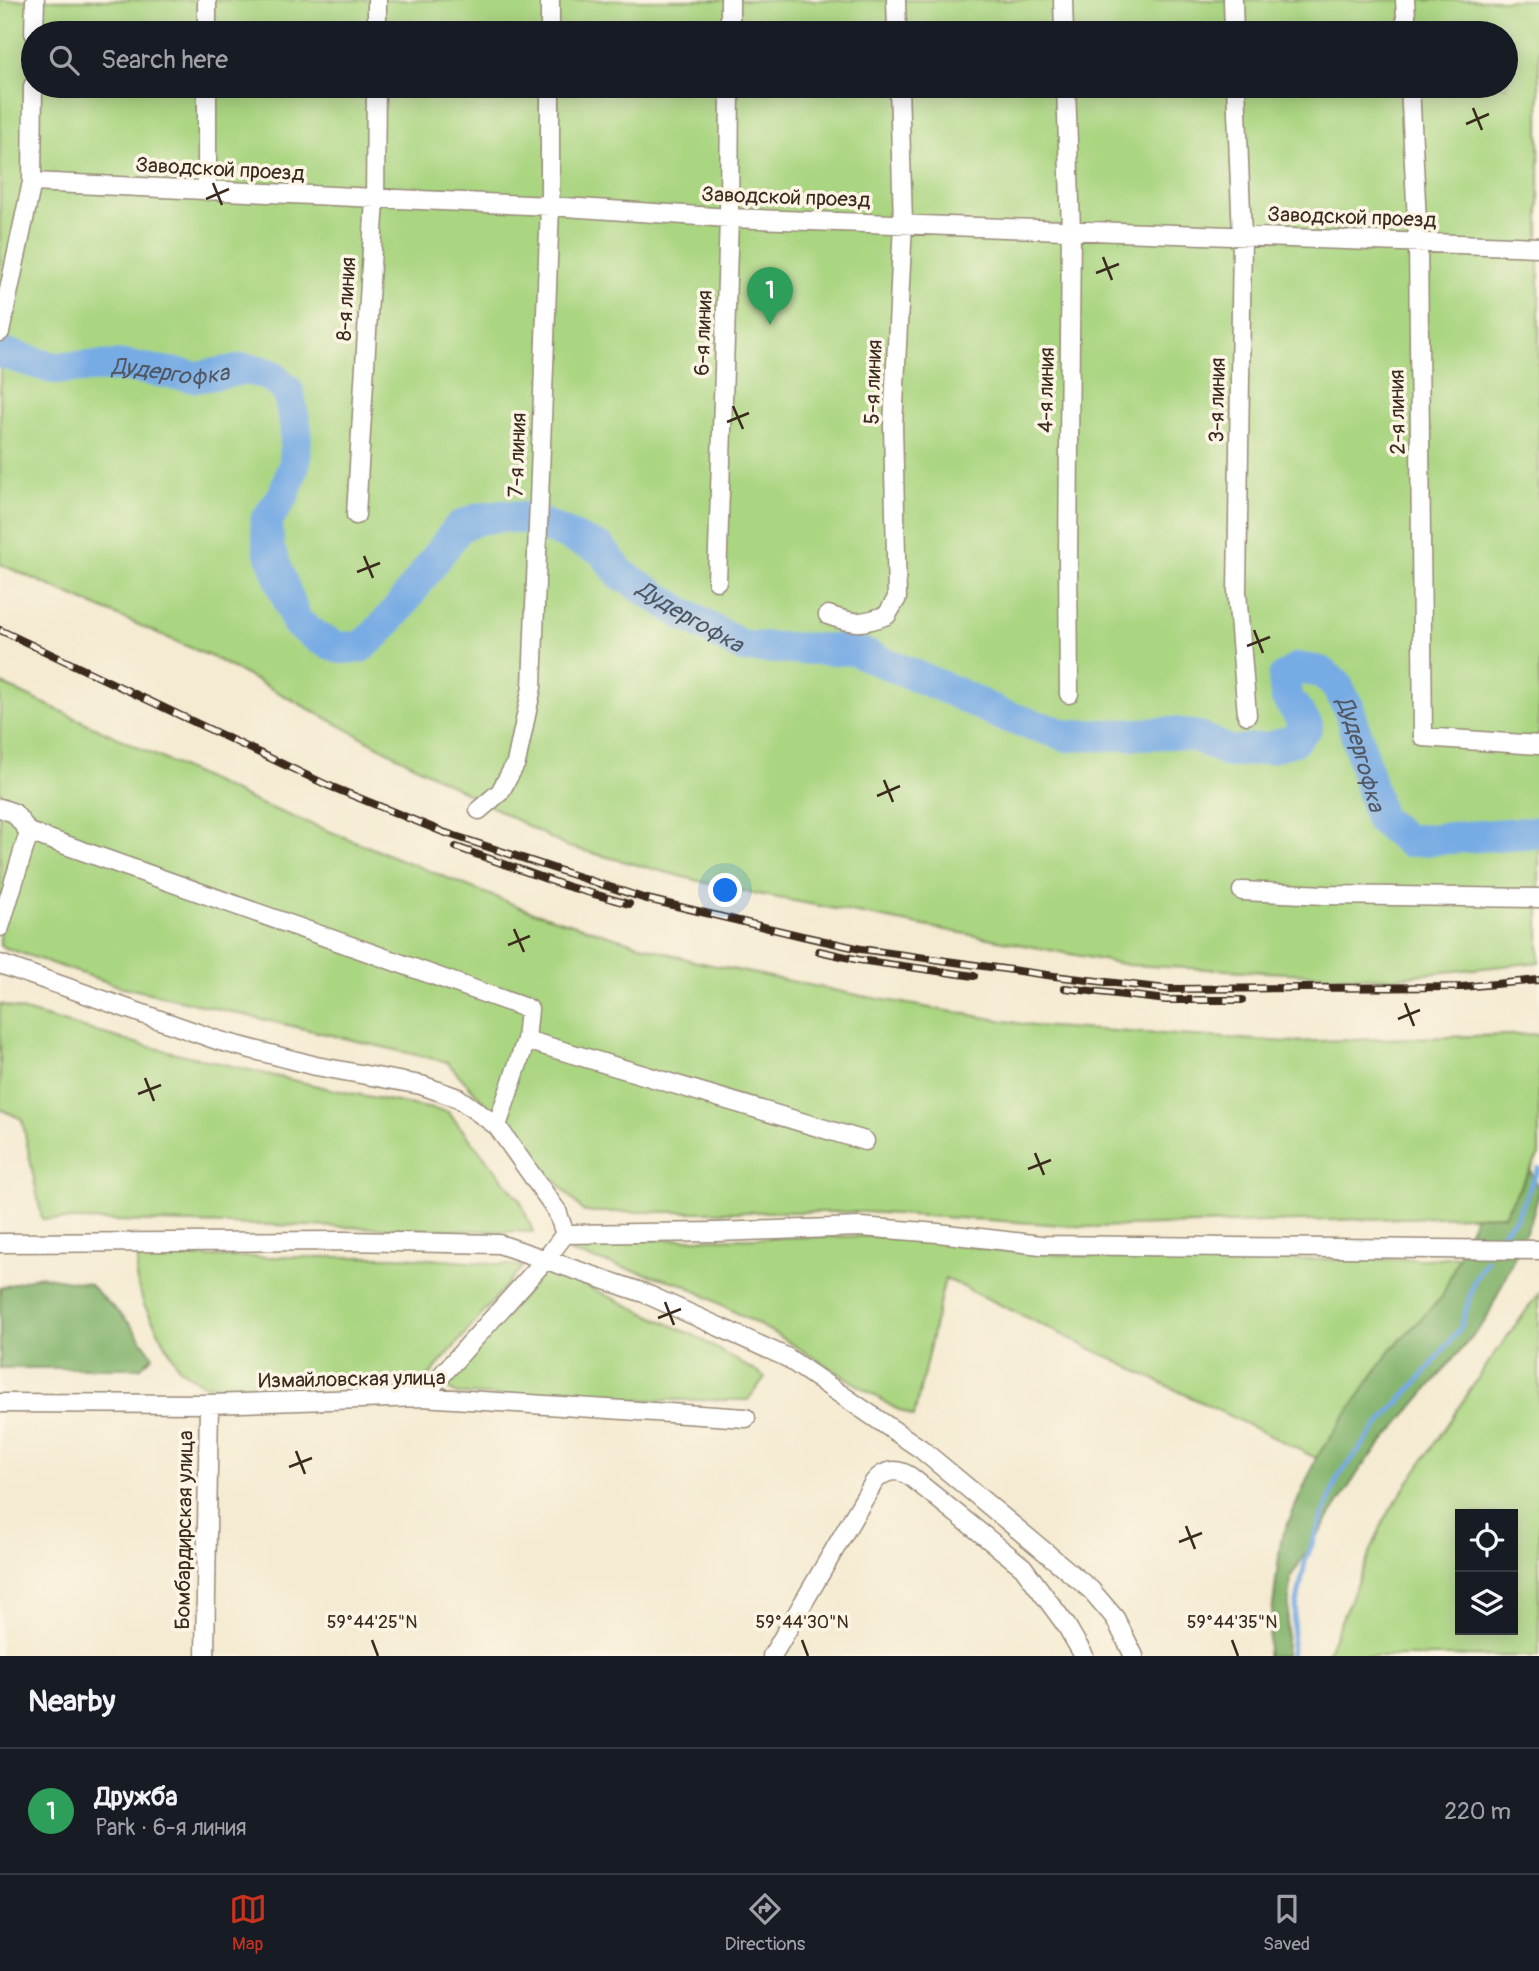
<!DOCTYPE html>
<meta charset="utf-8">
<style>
:root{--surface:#171b24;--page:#20242c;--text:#f1f3f6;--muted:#9ea1a6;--line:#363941;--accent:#c8321e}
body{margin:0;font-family:Pangolin,sans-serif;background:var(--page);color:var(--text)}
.controls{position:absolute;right:21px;bottom:21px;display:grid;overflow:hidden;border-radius:0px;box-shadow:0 4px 18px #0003}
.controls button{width:63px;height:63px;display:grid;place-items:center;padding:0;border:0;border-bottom:2px solid var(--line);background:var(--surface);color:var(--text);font:35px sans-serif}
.you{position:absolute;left:726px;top:891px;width:24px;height:24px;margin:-18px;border:5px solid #fff;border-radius:50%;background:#1a73e8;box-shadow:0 0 0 10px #1a73e833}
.badge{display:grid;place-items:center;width:46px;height:46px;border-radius:50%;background:var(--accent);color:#fff;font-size:23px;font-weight:700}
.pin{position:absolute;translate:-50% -58px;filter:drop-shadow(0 2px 4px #0008)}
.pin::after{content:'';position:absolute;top:37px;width:24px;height:21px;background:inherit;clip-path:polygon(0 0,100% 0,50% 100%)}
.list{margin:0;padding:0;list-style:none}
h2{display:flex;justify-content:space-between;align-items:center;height:91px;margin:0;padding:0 28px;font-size:30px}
h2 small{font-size:23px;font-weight:400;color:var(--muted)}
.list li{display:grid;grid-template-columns:46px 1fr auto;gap:21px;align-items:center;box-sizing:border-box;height:126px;padding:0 28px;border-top:2px solid var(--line)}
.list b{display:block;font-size:26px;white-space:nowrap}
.list p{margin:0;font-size:23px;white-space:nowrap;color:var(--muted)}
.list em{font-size:23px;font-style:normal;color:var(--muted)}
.icon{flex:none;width:38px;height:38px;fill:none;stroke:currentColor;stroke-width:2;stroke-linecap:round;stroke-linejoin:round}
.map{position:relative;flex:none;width:1539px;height:1656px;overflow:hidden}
.search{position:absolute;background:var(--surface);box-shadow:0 4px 18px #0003;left:21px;right:21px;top:21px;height:77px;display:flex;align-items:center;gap:18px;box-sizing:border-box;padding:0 24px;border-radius:38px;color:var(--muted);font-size:26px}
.sheet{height:217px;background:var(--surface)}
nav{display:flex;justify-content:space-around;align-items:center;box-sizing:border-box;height:98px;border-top:2px solid var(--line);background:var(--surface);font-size:19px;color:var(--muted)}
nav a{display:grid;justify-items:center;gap:4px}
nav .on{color:var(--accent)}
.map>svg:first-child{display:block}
</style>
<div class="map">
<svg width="1539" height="1656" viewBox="0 0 1539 1656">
<rect width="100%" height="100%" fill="#fcf5e5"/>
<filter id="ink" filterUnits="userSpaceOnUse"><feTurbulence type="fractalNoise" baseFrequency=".0143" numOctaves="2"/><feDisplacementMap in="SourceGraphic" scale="14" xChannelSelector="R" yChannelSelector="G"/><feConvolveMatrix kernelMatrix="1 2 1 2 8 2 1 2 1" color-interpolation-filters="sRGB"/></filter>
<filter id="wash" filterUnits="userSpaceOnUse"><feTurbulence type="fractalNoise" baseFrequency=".00686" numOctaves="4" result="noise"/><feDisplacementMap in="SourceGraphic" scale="28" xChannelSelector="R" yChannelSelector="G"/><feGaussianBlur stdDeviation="1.57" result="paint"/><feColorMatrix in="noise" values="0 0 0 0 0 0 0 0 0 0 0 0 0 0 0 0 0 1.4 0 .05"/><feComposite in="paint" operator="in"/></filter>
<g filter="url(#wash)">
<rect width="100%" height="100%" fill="#f5ebd2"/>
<!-- green -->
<path fill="#aad581" stroke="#728050" stroke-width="2" fill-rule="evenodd" d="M0,0H1539V962L1388,978L1128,965L726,888L565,846L214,658L0,564ZM33,33H1506V86H33Z
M0,683L258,803L533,912L693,961L862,996L1034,1026L1288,1042L1539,1034V1155L1504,1215L1093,1227L865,1212H584L447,1062L119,986L0,946Z
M0,1004L146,1046L335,1090L448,1112L520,1200L533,1232L42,1219L22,1119L0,1109Z
M869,1236L952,1242L995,1251L1159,1260L1428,1259L1459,1256L1442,1297L1391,1350L1316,1458L945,1278L914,1417L893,1407L776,1334L683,1284L570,1253L578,1241Z
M138,1257H402L523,1266L423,1383L203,1385L179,1368L144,1305L136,1278Z
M547,1268L695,1336L765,1377L748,1400H619L457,1394L445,1387Z
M1539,1293V1656H1326L1385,1518L1486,1366ZM1460,1514H1513V1630H1460Z"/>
<!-- forest -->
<path fill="#87b66f" stroke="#617046" stroke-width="2" d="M1530,1170L1539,1189V1194L1531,1220L1486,1320L1361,1468L1291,1576L1285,1656H1267L1281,1540L1316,1458L1391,1350L1442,1297L1475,1216L1504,1215Z
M39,1276L89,1284L130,1324L153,1356L140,1368H0V1288Z"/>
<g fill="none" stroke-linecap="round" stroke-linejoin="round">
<!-- stream -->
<path stroke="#77abe4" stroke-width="5" d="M1500,1235L1516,1218L1539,1168
M1291,1656L1294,1618L1305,1562L1338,1477L1380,1423L1427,1371L1461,1327L1475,1279L1487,1260"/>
<!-- river -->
<path stroke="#77abe4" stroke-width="32" id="s1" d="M0,352L53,368L125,366L196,377L246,369L269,374L288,391L296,429L295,462L284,494L266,521L269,549L297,623L320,639L340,648L361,647L378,632L399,608L459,527L478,519L503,516L530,519L601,549L621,574L682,613L743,647L854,650L952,691L1002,715L1068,736L1175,733L1198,737L1230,752L1268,748L1294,740L1307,726L1286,696L1284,678L1298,668L1321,672L1336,684L1349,709L1380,819L1408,841L1539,832"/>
</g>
</g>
<g filter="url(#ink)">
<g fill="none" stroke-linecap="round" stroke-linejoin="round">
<!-- street casing -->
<g stroke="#988a78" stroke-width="21">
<path id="street" d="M896,0L897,33
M1063,0L1064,33
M1233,0L1234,33
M1405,0L1407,33
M34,33L35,0
M207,33V0
M377,33V0
M550,33V0
M730,33V0
M1066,86L1071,230L1068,556L1069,694
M1236,86L1242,237L1237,593L1247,715
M1410,86L1418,241L1423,737L1539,745
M32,182L550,206L729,218L1539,247
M207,191V86
M0,332L32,182L33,86
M356,515L375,199L376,86
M717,581L729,218L730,86
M828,615C853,624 861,625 887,615L897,598L893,426L903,224L899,86
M0,808L14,813L29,832L529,1009L526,1040L497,1126
M479,810L500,792L516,763L532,687L550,206V86
M1242,891L1325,895L1539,898
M0,927L29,832
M0,964L220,1041L316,1066L421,1085L458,1098L497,1126L557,1211L565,1234
M526,1040L865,1141
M565,1234L717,1232L861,1227L938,1233L1041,1245L1539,1250
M0,1243L344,1241L499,1244L644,1293L786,1357L921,1449L1091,1590L1115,1618L1134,1656
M422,1397L546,1259L565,1234
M0,1403L209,1404L422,1397L746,1418
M205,1656L209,1404
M772,1656L874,1482C885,1469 898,1468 911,1477L1023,1567L1066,1625L1084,1656"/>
</g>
<!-- street -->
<use href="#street" stroke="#fff" stroke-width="18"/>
<!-- rail casing -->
<g stroke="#3b2a1e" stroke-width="8">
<path id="rail" d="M0,630L327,785L443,832L643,898L802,936L861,949L1054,976L1167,989L1462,987L1539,980
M456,847L566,886L629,904
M819,951L859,960L974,976
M1065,988L1167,1000H1242"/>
</g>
<!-- rail -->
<use href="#rail" stroke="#fcf5e5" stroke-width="5" stroke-dasharray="16" stroke-linecap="butt"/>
</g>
</g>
<!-- ticks -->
<path fill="none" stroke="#3b2a1e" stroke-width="2.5" d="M1473,108L1482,130M1466,124L1489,114M213,183L222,205M206,199L229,189M1103,257L1112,280M1096,273L1119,264M733,406L743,429M727,422L749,413M364,556L373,578M357,572L380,563M1254,630L1263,653M1247,646L1270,637M884,780L893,802M877,796L900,786M514,929L524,952M508,945L530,936M1405,1003L1414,1026M1398,1019L1420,1010M145,1078L154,1101M138,1094L161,1085M1035,1153L1044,1175M1028,1169L1051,1160M665,1302L674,1325M658,1318L681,1309M296,1451L305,1474M289,1467L312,1458M1186,1526L1195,1549M1179,1542L1202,1533M372,1640L378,1656M802,1640L808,1656M1232,1640L1238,1656"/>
<g text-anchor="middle" stroke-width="7" stroke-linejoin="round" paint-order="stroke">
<!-- street labels -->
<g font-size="21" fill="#3b2a1e" stroke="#fcf5e5">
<text transform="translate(220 169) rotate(3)" y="7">Заводской проезд</text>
<text transform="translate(786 197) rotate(2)" y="7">Заводской проезд</text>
<text transform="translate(1352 217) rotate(2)" y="7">Заводской проезд</text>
<text transform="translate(346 299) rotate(-87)" y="7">8-я линия</text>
<text transform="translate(703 333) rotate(-88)" y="7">6-я линия</text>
<text transform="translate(873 382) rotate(-88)" y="7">5-я линия</text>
<text transform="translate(1046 390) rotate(-89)" y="7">4-я линия</text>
<text transform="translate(1217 400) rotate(-89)" y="7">3-я линия</text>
<text transform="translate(1397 412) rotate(-91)" y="7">2-я линия</text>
<text transform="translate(517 455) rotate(-88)" y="7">7-я линия</text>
<text transform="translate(352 1379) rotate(-1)" y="7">Измайловская улица</text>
<text transform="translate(184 1530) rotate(-89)" y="7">Бомбардирская улица</text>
</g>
<!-- water labels -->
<g font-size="23" font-style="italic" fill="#505763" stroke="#fcf5e5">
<text dy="8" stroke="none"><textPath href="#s1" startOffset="173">Дудергофка</textPath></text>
<text dy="8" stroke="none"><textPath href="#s1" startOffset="1034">Дудергофка</textPath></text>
<text dy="8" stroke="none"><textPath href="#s1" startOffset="1876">Дудергофка</textPath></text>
</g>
</g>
<g font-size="18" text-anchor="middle" fill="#3b2a1e" stroke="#fcf5e5" stroke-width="7" stroke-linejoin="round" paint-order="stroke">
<text x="372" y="1628">59°44'25"N</text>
<text x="802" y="1628">59°44'30"N</text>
<text x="1232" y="1628">59°44'35"N</text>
</g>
</svg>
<div class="controls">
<button><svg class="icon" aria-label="locate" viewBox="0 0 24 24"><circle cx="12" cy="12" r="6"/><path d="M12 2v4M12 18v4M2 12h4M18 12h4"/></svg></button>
<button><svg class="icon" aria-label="layers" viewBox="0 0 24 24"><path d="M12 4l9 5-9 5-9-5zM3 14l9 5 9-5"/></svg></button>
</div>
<div class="you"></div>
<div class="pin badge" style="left:770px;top:325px;background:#2e9e5b">1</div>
<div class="search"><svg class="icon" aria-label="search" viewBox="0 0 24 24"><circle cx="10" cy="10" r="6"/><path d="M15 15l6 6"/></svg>Search here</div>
</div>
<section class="sheet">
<h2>Nearby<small></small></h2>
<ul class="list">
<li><span class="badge" style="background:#2e9e5b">1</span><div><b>Дружба</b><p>Park · 6-я линия</p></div><em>220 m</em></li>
</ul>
</section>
<nav>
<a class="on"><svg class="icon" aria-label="map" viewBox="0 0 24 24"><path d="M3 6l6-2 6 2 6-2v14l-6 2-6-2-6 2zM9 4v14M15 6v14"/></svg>Map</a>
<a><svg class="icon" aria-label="directions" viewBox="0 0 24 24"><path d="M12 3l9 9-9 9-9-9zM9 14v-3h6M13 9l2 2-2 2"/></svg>Directions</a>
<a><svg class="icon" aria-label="saved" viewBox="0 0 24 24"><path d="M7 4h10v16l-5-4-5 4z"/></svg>Saved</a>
</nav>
